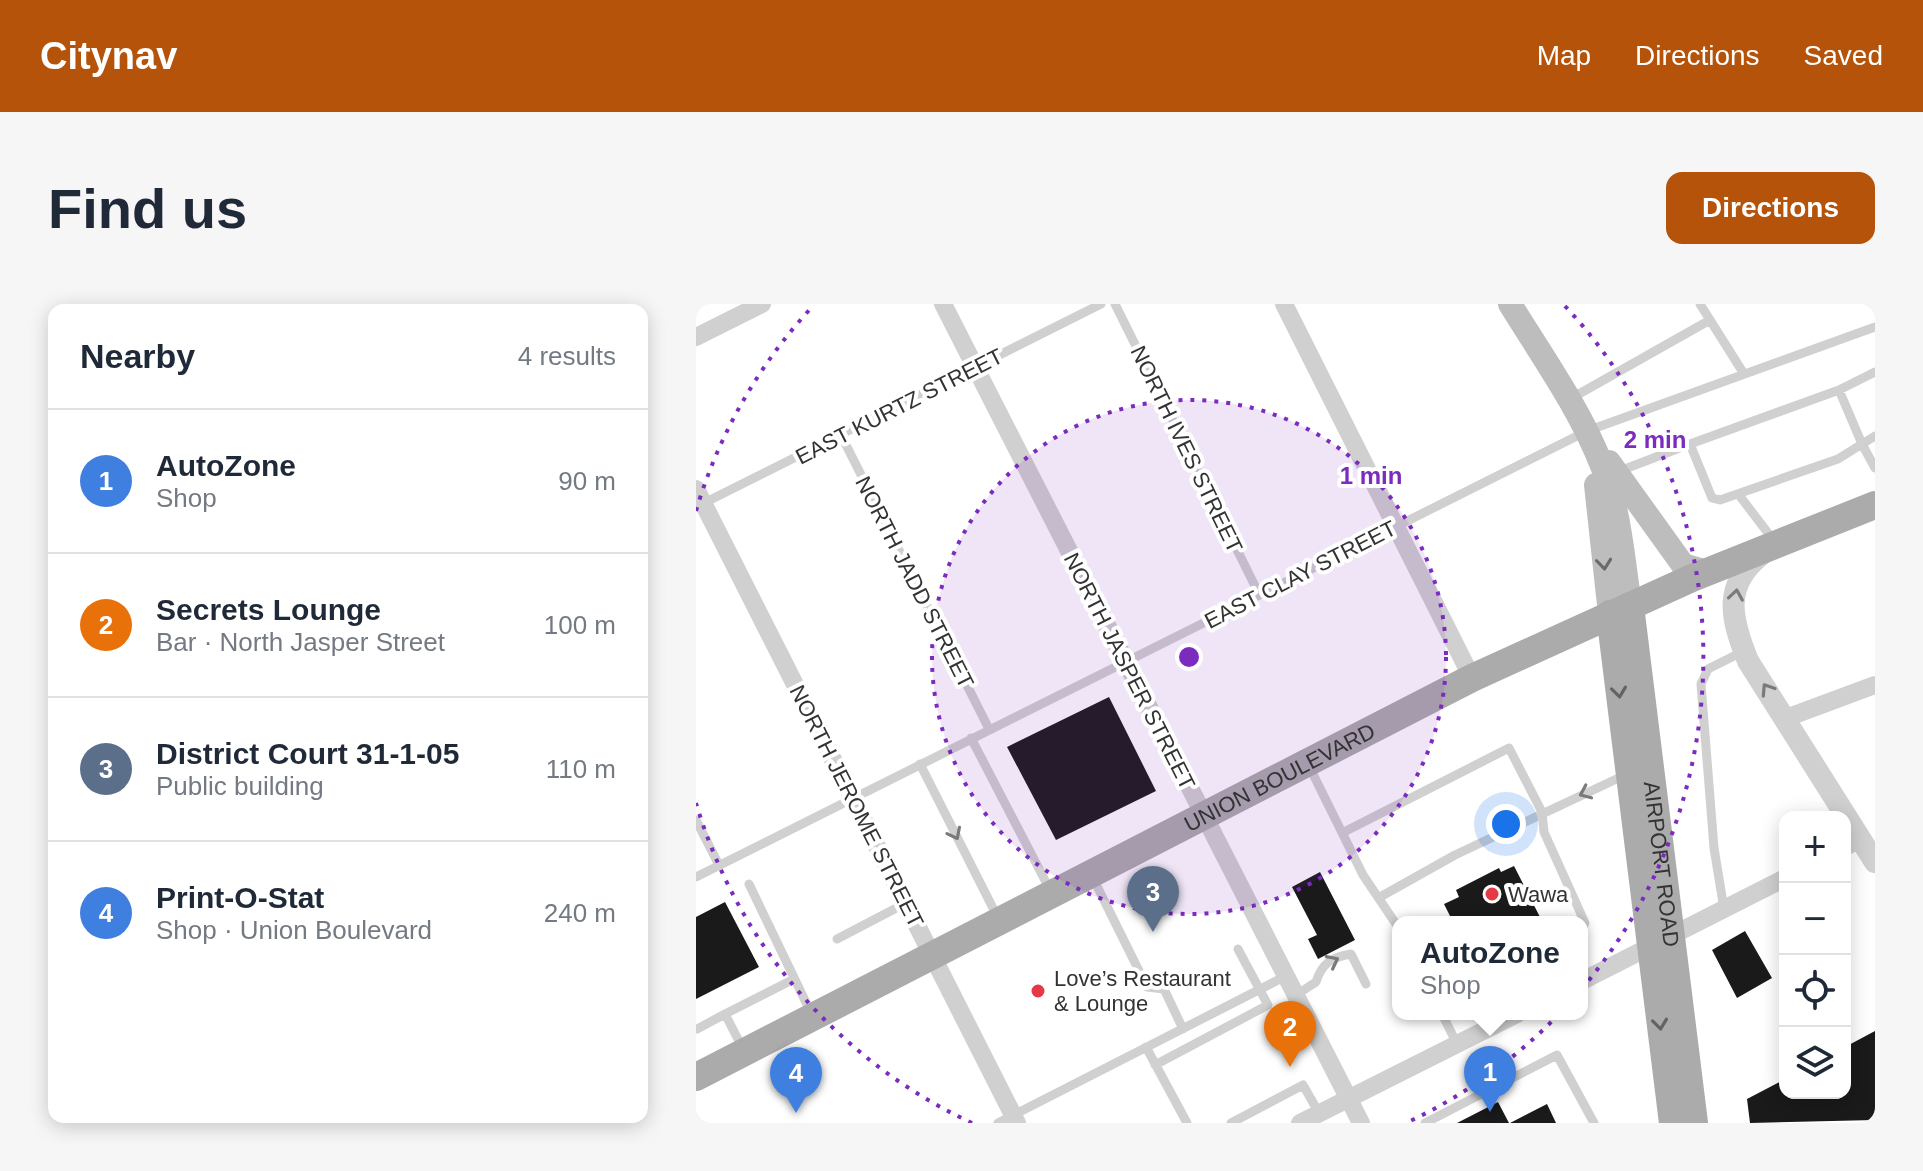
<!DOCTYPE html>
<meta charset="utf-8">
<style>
:root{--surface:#fff;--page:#f6f6f7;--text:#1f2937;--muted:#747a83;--line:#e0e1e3;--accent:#b45309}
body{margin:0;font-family:Arial,sans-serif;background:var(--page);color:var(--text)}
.controls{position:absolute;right:24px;bottom:24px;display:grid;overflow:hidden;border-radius:16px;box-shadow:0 4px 20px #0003}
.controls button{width:72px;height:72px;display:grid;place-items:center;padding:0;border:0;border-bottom:2px solid var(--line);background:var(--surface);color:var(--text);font:40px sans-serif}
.you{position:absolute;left:810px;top:520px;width:28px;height:28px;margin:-20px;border:6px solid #fff;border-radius:50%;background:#1a73e8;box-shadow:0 0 0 12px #1a73e833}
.badge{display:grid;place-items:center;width:52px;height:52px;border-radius:50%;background:var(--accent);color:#fff;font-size:26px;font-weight:700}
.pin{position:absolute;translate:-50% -66px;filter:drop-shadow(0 2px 4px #0008)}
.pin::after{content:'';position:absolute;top:42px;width:28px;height:24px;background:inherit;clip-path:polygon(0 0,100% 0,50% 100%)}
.popup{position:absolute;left:696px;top:612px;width:196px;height:104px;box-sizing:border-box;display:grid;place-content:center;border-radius:16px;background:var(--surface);filter:drop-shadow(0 2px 6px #0005);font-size:26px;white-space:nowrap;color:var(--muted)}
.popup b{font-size:30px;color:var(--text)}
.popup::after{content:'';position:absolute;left:50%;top:100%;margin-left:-16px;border:16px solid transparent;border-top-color:var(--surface)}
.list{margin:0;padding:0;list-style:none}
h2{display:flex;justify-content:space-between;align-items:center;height:104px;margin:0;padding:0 32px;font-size:34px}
h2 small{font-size:26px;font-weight:400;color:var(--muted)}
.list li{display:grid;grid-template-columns:52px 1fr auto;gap:24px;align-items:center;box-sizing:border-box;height:144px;padding:0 32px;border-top:2px solid var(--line)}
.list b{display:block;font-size:30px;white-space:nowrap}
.list p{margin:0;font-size:26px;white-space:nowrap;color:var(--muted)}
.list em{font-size:26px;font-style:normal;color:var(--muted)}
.icon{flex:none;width:44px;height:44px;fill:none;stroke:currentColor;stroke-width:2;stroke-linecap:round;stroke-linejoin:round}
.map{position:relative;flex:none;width:1179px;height:819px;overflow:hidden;border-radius:16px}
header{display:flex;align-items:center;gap:48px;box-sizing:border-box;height:112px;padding:0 40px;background:var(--accent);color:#fff}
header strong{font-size:38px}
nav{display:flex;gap:44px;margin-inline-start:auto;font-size:28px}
.intro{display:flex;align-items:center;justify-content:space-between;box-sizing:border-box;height:192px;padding:0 48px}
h1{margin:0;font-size:56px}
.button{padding:20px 36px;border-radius:16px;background:var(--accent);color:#fff;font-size:28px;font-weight:700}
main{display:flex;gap:48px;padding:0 48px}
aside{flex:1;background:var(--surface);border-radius:16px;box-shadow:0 4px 20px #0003}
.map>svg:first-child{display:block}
</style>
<header>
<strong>Citynav</strong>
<nav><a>Map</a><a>Directions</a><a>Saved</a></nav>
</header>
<div class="intro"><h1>Find us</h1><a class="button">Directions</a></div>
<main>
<aside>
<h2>Nearby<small>4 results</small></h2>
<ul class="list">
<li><span class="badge" style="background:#3f7fe0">1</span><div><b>AutoZone</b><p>Shop</p></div><em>90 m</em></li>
<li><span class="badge" style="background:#e8710a">2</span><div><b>Secrets Lounge</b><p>Bar · North Jasper Street</p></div><em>100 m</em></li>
<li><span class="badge" style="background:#5c6f8a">3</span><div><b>District Court 31-1-05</b><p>Public building</p></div><em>110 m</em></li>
<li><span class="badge" style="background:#3f7fe0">4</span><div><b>Print-O-Stat</b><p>Shop · Union Boulevard</p></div><em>240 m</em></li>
</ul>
</aside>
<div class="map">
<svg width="1179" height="819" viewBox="0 0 1179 819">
<rect width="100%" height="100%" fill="#fff"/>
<!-- building -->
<path fill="#1a1a1a" d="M413,393L460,487L360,536L311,443Z
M818,562L845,615L757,618L748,600L763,593L760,586L803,564L805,568Z
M624,568L659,636L622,655L612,635L621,631L596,583Z
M29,598L63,663L0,695V613Z
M1049,627L1076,674L1041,694L1016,646Z
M1179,727V816L1054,819L1051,795L1089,775V789H1149V743Z
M802,798L813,819H761Z
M851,800L860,819H814Z"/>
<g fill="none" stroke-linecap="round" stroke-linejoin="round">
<!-- service -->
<path stroke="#d0d0d0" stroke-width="9" d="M419,0L563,290
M1004,0L1048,70
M1179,68L1143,86L1166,140L1179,132
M874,95L1014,16
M145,131L293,425
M994,140L1143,86
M921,168L994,140L1016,194L1024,196L1142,155L1166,140L1179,164
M1043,191L1078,237
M4,201L405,0
M275,434L354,586
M224,460L302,614
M613,462L667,571L702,623
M0,516L23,561
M648,528L813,444L846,508L848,528L889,619L886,624
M396,572L451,683L468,685L487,725
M0,573L891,127L1179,23
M53,580L116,711
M684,593L759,551L929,471
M1028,605L1018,544L1005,380L1012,365L1048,347
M141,635L210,599
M600,691L620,678C626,659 636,653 655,650L670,680
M746,710L761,740
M1,725L29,710
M450,743L491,819
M47,745L29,710L98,675
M459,761L572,701L542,645
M302,819L590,672
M535,819L607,781L623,809
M729,819L861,751L898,819"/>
<!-- minor -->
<path stroke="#d0d0d0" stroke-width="18" d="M247,0L665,819
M588,0L776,374
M0,33L66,0
M0,185L321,819
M1090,414L1179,381
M1149,543L1164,535
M886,677L1089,574
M604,819L821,710"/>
<!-- tertiary -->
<path stroke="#d0d0d0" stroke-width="22" d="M1066,250C1026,281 1035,315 1052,357L1179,558"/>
<!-- secondary -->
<path stroke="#bdbdbd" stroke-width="24" d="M814,0C846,52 884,105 906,162C924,206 927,255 934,302
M913,158L987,261L1011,268
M900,181L914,310"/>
<!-- primary -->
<g stroke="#ababab" stroke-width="28">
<path id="s1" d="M934,302L998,819"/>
<path d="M914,310L977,819"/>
<path id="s2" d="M0,773L776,374L996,274L1179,201"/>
</g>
</g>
<!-- one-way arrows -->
<defs><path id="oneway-chevron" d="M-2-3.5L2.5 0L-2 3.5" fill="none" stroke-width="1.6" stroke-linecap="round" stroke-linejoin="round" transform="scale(2)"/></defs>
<use stroke="#6a6a6a" href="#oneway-chevron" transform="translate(908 260) rotate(84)"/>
<g stroke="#7a7a7a">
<use href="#oneway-chevron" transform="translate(1040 291) rotate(-81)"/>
<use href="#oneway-chevron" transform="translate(1071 385) rotate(-123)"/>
<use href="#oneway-chevron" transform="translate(889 489) rotate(156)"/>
<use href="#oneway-chevron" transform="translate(259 530) rotate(63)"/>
<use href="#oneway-chevron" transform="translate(637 657) rotate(-27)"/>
</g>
<g stroke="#636363">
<use href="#oneway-chevron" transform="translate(923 388) rotate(83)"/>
<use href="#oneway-chevron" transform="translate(964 720) rotate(83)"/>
</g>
<!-- distance rings -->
<circle cx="493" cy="353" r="257" fill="#7b2cbf" fill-opacity=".12"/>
<g fill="none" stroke="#7b2cbf" stroke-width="4" stroke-dasharray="4 8">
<circle cx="493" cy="353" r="257"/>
<path d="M276 819A514 514 0 0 1 0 499M0 207A514 514 0 0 1 117 2M869 2A514 514 0 0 1 710 819"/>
</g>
<!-- markers -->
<g fill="#e63946" stroke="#fff" stroke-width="3">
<circle cx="796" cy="590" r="8"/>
<circle cx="342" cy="687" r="8"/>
</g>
<g text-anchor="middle" stroke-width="8" stroke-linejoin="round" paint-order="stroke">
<!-- street labels -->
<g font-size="22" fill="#333" stroke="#fff">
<text transform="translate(203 102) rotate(-27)" y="8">EAST KURTZ STREET</text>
<text transform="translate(491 145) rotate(64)" y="8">NORTH IVES STREET</text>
<text transform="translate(604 270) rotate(-27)" y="8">EAST CLAY STREET</text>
<text transform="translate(219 278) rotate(63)" y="8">NORTH JADD STREET</text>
<text transform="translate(434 367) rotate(63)" y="8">NORTH JASPER STREET</text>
<text dy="8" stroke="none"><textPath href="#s2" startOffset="656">UNION BOULEVARD</textPath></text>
<text transform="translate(161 502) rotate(63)" y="8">NORTH JEROME STREET</text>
<text dy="8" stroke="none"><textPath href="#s1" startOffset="260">AIRPORT ROAD</textPath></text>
</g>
<!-- poi labels -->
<g font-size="22" fill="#333" stroke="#fff" text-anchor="start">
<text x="812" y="598">Wawa</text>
<text x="358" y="682">Love’s Restaurant<tspan x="358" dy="25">&amp; Lounge</tspan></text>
</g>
</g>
<circle cx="493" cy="353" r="12" fill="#7b2cbf" stroke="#fff" stroke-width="4"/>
<g font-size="24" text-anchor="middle" font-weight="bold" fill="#7b2cbf" stroke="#fff" stroke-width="8" stroke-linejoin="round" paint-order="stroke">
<text x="959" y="144">2 min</text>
<text x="675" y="180">1 min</text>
</g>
</svg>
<div class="controls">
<button>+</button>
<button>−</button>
<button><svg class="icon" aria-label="locate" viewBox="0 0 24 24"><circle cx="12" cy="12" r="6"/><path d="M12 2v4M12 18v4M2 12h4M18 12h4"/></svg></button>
<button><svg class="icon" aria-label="layers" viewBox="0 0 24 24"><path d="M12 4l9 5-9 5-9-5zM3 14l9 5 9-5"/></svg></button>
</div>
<div class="you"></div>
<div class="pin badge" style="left:794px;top:808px;background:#3f7fe0">1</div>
<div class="popup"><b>AutoZone</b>Shop</div>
<div class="pin badge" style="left:594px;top:763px;background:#e8710a">2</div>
<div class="pin badge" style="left:457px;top:628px;background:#5c6f8a">3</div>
<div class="pin badge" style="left:100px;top:809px;background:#3f7fe0">4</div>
</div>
</main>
